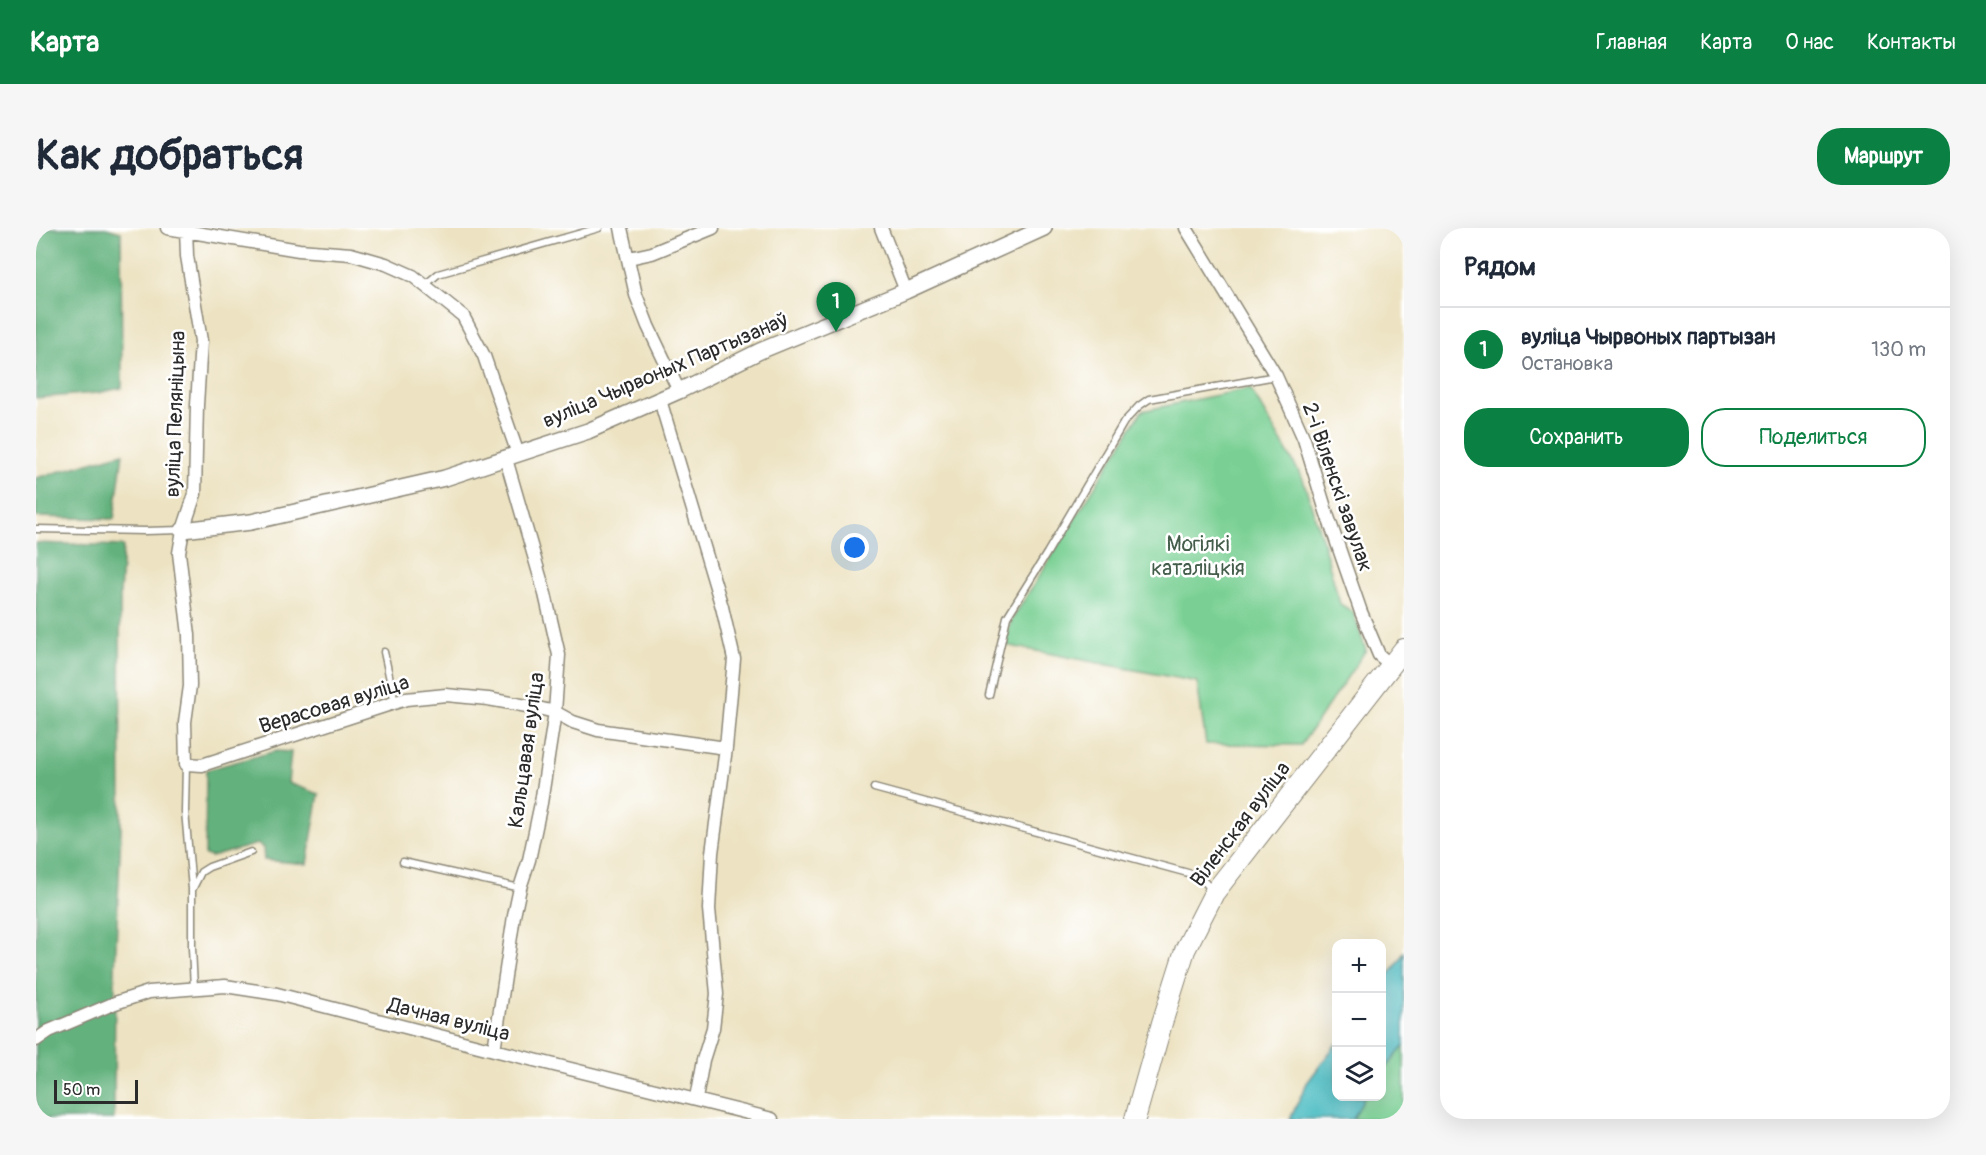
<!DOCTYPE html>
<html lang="ru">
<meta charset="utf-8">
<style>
:root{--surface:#fff;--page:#f6f6f7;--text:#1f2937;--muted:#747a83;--line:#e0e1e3;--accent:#0b8043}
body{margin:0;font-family:Pangolin,sans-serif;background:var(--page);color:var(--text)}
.controls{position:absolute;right:18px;bottom:18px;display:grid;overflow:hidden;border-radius:12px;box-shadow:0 6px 24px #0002}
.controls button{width:54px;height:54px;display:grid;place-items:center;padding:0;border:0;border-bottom:2px solid var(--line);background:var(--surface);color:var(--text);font:30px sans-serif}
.scale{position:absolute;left:18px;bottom:15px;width:84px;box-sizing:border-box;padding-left:6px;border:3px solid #2b2b2b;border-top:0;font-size:16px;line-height:21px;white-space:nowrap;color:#2b2b2b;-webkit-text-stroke:4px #fff;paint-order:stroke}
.you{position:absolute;left:819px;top:320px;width:21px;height:21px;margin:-15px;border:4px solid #fff;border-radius:50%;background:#1a73e8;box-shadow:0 0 0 9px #1a73e833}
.badge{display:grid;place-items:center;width:39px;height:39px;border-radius:50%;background:var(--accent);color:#fff;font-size:20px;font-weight:700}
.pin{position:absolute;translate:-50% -50px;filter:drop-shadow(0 2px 3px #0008)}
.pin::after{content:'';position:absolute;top:32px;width:21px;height:18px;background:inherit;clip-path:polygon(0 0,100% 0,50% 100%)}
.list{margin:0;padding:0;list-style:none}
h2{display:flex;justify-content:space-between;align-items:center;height:78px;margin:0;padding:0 24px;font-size:26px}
h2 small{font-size:20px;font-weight:400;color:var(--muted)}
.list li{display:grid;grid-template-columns:39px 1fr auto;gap:18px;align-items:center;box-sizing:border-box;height:84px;padding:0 24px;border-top:2px solid var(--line)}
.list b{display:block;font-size:22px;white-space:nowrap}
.list p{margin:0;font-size:20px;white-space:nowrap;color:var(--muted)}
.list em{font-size:20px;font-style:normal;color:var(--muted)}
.actions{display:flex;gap:12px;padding:18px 24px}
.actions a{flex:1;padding:14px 0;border:2px solid var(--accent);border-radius:24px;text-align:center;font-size:21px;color:var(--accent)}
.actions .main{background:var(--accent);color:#fff}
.icon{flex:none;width:33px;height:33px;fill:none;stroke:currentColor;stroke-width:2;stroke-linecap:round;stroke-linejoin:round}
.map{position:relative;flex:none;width:1368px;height:891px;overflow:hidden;border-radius:24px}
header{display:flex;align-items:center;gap:36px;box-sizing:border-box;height:84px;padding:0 30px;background:var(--accent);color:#fff}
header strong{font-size:28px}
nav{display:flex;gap:33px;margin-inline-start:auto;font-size:21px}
.intro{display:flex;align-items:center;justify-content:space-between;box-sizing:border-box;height:144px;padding:0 36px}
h1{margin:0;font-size:42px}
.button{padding:15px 27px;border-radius:24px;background:var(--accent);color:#fff;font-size:21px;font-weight:700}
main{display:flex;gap:36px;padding:0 36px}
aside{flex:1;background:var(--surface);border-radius:24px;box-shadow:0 6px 24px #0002}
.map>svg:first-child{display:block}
</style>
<header>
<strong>Карта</strong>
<nav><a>Главная</a><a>Карта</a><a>О нас</a><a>Контакты</a></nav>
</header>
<div class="intro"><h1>Как добраться</h1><a class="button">Маршрут</a></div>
<main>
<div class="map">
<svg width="1368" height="891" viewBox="0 0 1368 891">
<rect width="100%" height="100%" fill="#fff"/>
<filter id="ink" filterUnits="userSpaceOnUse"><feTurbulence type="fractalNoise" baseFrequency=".0167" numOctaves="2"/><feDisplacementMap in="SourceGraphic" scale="12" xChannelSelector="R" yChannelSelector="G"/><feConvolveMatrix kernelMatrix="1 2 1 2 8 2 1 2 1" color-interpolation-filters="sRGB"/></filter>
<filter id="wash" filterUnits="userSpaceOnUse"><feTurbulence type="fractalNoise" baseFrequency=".008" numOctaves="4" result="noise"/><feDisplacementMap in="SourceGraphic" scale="24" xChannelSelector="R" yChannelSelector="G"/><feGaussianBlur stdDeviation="1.35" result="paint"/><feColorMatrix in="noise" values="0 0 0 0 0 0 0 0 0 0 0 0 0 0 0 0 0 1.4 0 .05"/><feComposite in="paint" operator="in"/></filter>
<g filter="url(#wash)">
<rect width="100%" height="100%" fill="#ede3c3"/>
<!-- green -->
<path fill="#7ad094" stroke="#527e60" stroke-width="1.5" d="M1214,160L1267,251L1287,314L1304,376L1317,384L1330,422L1265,517L1170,516L1161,454L969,417L975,393L1106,183Z
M1368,818V891H1317L1328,869L1346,868V845Z"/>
<!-- forest -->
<path fill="#63b27e" stroke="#476e54" stroke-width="1.5" d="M0,0H70L85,4L86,160L61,165L0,170Z
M87,225L78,291L0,289V250Z
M0,315L87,318L84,366L85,601L79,743L78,891H0Z
M240,523L255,524L252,555L283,566L271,636L228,632L227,620L221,616L175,629L169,627L170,542Z"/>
<!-- water -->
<path fill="#51bfc5" stroke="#3e7578" stroke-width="1.5" d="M1368,723V818L1346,845V756L1364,732Z
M1300,816V868L1328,869L1317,891H1254L1271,855Z"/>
</g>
<g filter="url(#ink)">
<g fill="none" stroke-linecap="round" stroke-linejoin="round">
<!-- service casing -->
<g stroke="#8c8777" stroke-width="9">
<path id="service" d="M389,57L402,46L563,0
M0,301L109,303L146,302
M348,424L359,475
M953,467L971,389L1011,325L1088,194L1103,178L1113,171L1240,148
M150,536L149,583L156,661
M838,560L1163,648L1176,662
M367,634L484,660
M158,760L156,720V662L165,644L173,639L215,624"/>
</g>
<!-- minor casing -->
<g stroke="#8c8777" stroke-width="15">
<path id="minor" d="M131,0L263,22L315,26L350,36L377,48L427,88L448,128L482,226
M150,0L151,28L165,113L161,177L159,266L147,302L143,325L153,407L154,458L149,494L150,536L166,537L370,471L410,467L452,471L502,480L519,484L537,494L562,502L690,520
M585,0L600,67L612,98L643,163
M845,0L870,63
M1150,0L1240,148L1268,211L1290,283L1325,384L1343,427L1356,438
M593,30L616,25L677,0
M624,172L686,379L698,431L690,520L676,625L673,681L681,766L677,800L667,832L660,871
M0,812L13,803L79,775L113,764L189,758L241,766L458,822L736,891
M458,822L478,688L484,660L493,632L505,575L519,484L523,427L509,366L470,231"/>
</g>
<!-- tertiary casing -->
<g stroke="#8c8777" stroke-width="18">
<path id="tertiary" d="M147,302L215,294L409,250L552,203L643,163L724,123L870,63L1008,0"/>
</g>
<!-- trunk casing -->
<g stroke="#8c8777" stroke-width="22">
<path id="trunk" d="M1099,891L1126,795L1149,722L1178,665L1368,421"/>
</g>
<!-- service -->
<use href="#service" stroke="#fff" stroke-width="6"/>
<!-- minor -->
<use href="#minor" stroke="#fff" stroke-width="12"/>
<!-- tertiary -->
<use href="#tertiary" stroke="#fff" stroke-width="15"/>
<!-- trunk -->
<use href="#trunk" stroke="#fff" stroke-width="20"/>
</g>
</g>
<g text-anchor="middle" stroke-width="5" stroke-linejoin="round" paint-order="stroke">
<!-- street labels -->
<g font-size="21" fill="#2b2b2b" stroke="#fff">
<text transform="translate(629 142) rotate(-23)" y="7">вуліца Чырвоных Партызанаў</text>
<text transform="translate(139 186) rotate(-88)" y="7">вуліца Пеляніцына</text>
<text transform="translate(1302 259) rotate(71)" y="7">2-і Віленскі завулак</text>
<text transform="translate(298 476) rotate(-17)" y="7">Верасовая вуліца</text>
<text transform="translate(490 522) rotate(-82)" y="7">Кальцавая вуліца</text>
<text transform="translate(1204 596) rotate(-53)" y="7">Віленская вуліца</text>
<text transform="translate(413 791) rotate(14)" y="7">Дачная вуліца</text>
</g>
<!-- park labels -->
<g font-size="21" fill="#435d4a" stroke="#fff">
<text x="1162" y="323">Могілкі<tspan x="1162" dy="24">каталіцкія</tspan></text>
</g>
</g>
</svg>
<div class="controls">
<button>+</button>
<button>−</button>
<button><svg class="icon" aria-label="layers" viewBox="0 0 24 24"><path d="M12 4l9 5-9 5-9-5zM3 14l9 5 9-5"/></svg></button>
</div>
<div class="scale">50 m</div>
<div class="you"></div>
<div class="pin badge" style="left:800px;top:104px">1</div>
</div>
<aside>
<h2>Рядом<small></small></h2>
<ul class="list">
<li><span class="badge">1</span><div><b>вуліца Чырвоных партызан</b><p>Остановка</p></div><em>130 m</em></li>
</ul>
<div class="actions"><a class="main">Сохранить</a><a>Поделиться</a></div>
</aside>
</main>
